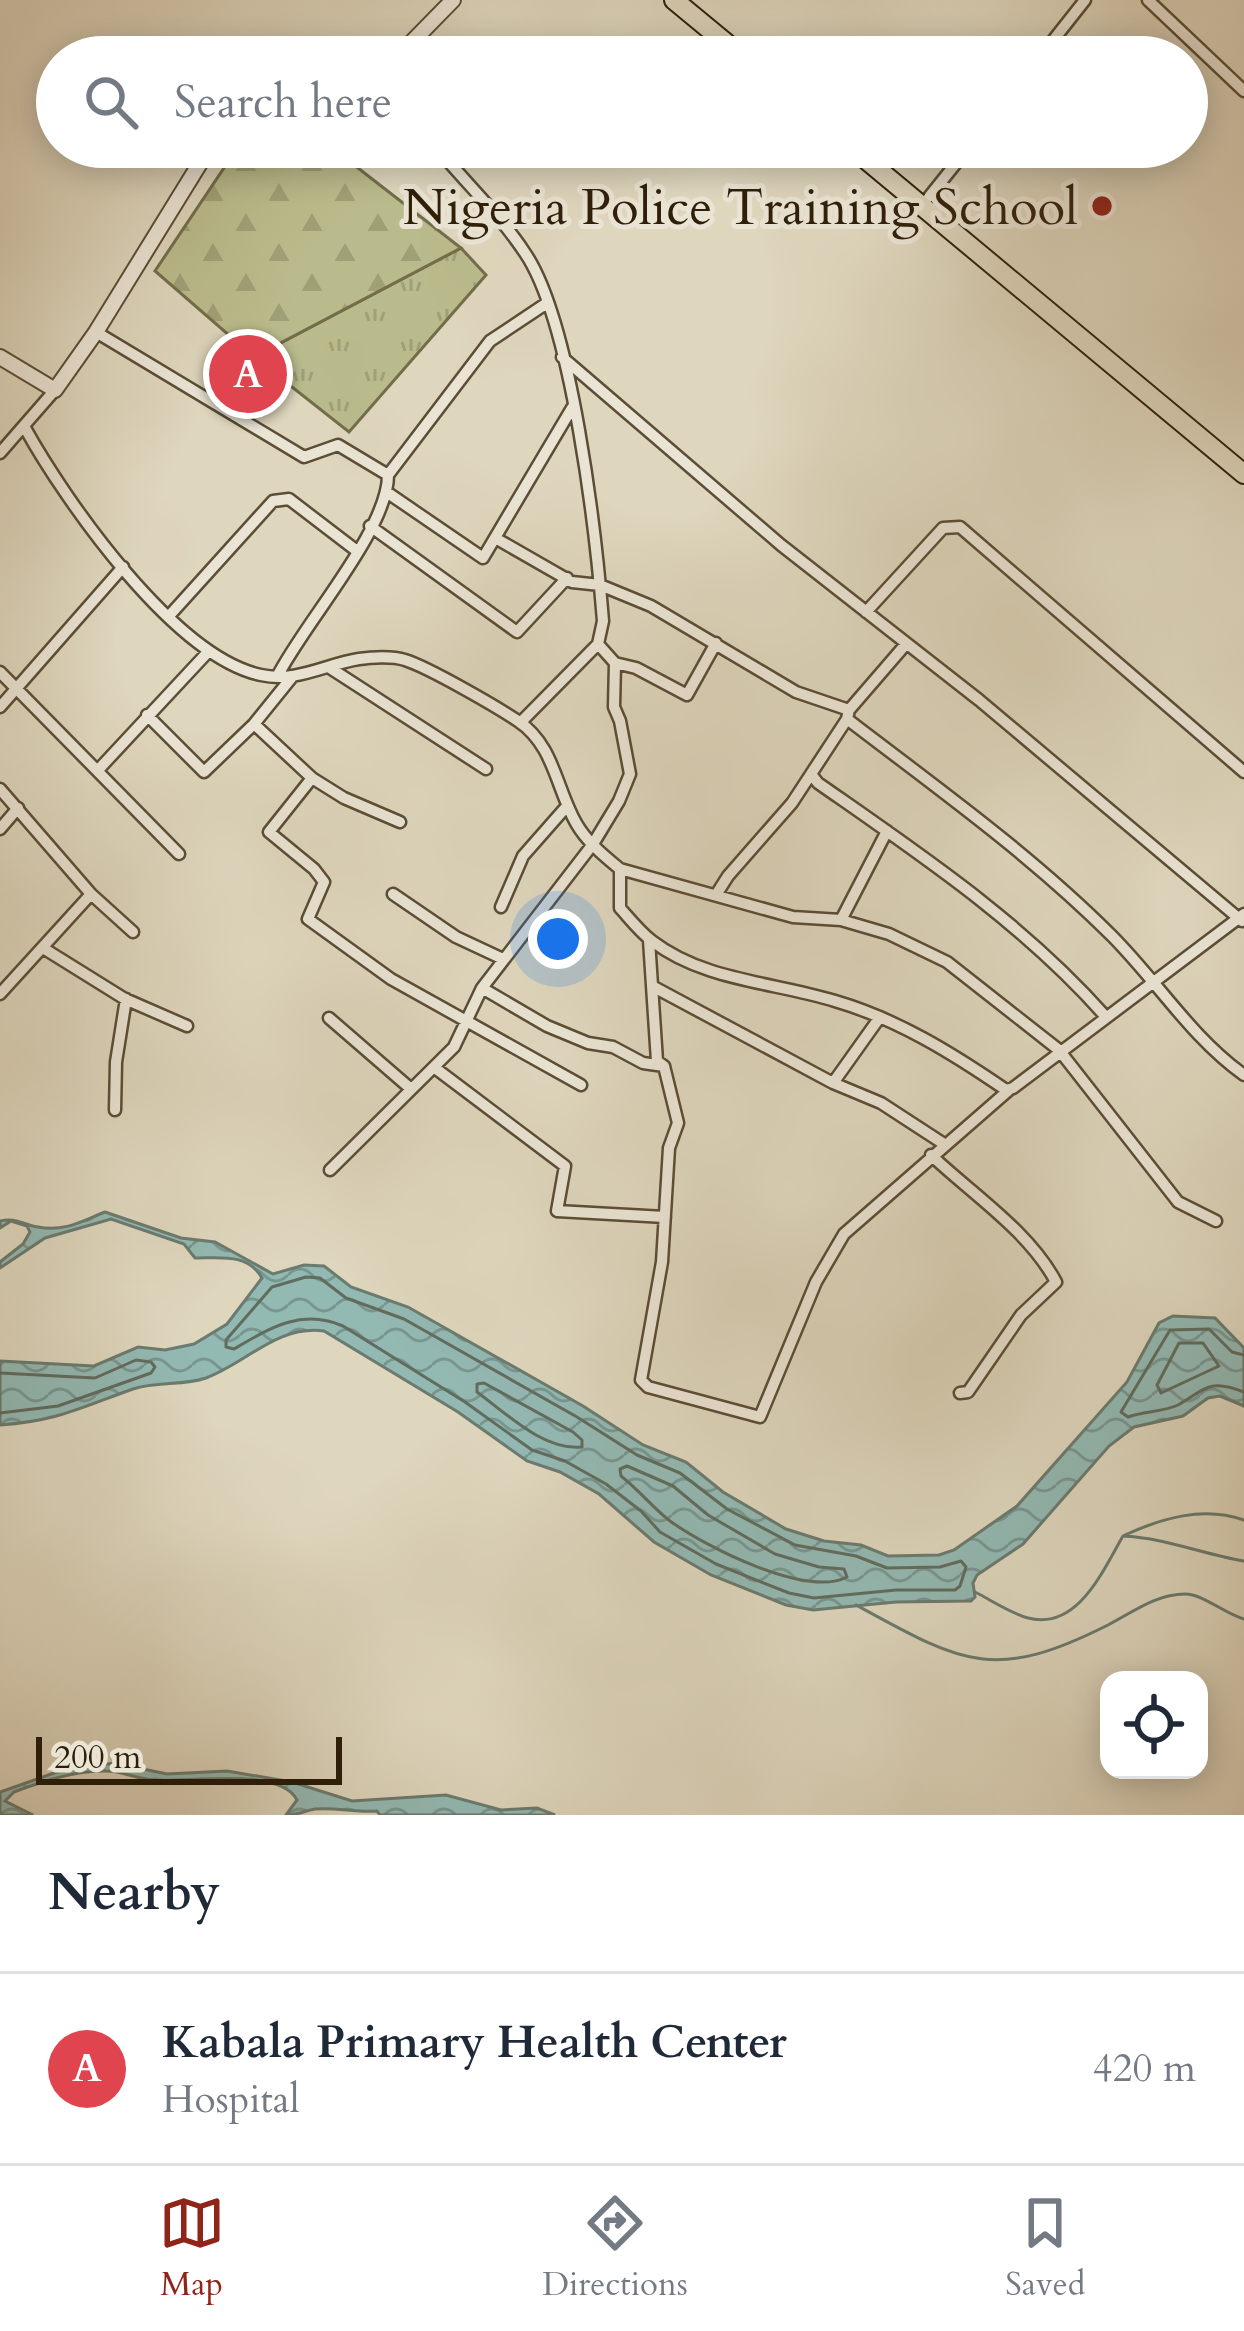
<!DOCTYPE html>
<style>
:root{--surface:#fff;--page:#f2f2f3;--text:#1f2937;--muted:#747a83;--line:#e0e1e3;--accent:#8f2418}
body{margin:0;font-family:Cardo,serif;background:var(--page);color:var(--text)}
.controls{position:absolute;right:36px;bottom:36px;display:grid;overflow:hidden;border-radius:24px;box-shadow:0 6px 30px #0003}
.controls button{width:108px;height:108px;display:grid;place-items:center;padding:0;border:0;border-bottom:3px solid var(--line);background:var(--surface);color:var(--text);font:60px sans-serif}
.scale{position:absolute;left:36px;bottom:30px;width:306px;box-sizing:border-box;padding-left:12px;border:6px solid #2f1f09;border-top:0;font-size:33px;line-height:42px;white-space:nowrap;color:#2f1f09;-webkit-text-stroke:9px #eae4d4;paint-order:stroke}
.you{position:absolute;left:558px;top:939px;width:42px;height:42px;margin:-30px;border:9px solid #fff;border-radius:50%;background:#1a73e8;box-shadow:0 0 0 18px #1a73e833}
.badge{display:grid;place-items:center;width:78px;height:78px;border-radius:50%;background:var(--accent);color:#fff;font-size:39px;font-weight:700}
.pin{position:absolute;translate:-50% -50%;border:6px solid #fff;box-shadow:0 3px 12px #0006}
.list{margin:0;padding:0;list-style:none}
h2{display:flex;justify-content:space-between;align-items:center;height:156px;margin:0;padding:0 48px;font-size:51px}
h2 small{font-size:39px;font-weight:400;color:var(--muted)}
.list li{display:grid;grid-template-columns:78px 1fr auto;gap:36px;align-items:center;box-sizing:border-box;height:192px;padding:0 48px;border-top:3px solid var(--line)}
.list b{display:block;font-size:45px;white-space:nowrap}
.list p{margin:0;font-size:39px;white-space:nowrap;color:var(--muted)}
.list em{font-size:39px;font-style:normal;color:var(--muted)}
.icon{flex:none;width:66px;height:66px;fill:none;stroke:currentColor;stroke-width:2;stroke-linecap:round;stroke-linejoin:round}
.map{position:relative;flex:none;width:1244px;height:1815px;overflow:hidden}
.search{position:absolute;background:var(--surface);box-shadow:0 6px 30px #0003;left:36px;right:36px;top:36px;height:132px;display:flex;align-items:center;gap:30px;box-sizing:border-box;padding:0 42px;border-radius:66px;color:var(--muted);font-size:45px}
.sheet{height:348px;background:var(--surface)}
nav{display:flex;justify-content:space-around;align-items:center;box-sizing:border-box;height:168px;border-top:3px solid var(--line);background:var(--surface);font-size:33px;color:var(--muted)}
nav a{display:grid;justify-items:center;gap:6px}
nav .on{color:var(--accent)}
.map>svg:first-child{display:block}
</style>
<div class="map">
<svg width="1244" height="1815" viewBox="0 0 1244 1815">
<defs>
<pattern id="grass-tufts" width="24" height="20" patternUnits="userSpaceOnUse" patternTransform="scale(3)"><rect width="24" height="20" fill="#babb8c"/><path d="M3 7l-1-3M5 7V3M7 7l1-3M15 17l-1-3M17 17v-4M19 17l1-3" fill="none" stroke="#a0a077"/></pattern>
<pattern id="forest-firs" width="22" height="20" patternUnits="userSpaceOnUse" patternTransform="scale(3)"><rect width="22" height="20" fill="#babb8c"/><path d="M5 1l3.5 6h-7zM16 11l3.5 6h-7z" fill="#a0a077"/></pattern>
<pattern id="water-waves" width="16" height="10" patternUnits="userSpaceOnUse" patternTransform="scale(3)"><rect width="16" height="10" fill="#93b9b3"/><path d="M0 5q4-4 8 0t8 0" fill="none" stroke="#789690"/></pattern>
</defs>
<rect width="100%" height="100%" fill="#ded6bd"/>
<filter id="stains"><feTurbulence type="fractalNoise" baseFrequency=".00167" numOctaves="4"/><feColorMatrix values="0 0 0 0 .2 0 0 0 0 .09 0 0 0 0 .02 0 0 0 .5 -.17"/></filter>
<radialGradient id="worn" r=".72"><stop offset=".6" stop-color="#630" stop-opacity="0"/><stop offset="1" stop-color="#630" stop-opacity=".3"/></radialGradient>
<!-- grass -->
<path fill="url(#grass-tufts)" stroke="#746d4a" stroke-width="3" d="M461,248L486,275L349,432L254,357Z"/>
<!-- forest -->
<path fill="url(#forest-firs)" stroke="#746d4a" stroke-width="3" d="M238,147H331L461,248L254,357L155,271Z"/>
<!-- water -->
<path fill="url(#water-waves)" stroke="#6b7b6f" stroke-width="3" d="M105,1212L181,1238L215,1242L273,1274L304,1265L324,1266L351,1287L408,1307L583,1406L643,1445L686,1462L723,1492L786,1529L824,1541L861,1545L888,1556L939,1555L954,1550L1017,1506L1127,1382L1159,1323L1173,1316L1215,1318L1244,1348V1406L1220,1396L1208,1398L1183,1416L1134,1427L1109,1446L1023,1544L977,1575L973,1583L975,1597L971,1601L896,1602L813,1610L786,1605L711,1575L654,1542L599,1494L560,1472L527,1461L458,1412L324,1331C277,1325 248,1362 206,1378C183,1386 157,1381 133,1389C82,1407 58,1421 0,1425V1361L94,1366L138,1347L165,1350L194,1344L227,1324L262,1278C248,1253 220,1258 195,1258L184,1244L111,1219L45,1238L0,1268V1262L23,1244L30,1232L27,1226L11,1221L0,1228V1221C16,1217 23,1225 38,1227C65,1232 82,1221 105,1212Z
M114,1763L167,1774L227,1771L292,1782L352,1801L446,1795L501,1810L537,1808L555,1815H380L377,1811C357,1813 336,1807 315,1809C303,1811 299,1815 286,1815L297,1800C280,1766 187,1783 153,1780C137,1779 122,1771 106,1771C76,1770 41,1782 14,1792L5,1801L33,1815H0V1792L57,1772Z"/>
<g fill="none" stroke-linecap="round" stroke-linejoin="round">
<!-- shore -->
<path stroke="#616c5e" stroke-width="3" d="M306,1277L320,1278L346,1298L404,1319L577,1417L637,1455L680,1473L727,1509L795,1545L856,1556L887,1568L940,1567L961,1561L966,1567L960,1586L955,1590H896L814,1598L789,1593L716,1564L660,1532L641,1511L606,1484L565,1461L532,1450L465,1402L343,1326C301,1308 270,1328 234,1349L226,1347V1340L272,1287Z
M1179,1343H1203L1219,1366L1161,1393L1157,1385Z
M1244,1355L1232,1352L1209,1329L1170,1330L1121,1412L1128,1417C1143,1411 1164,1412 1178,1405C1206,1389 1209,1378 1244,1392
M0,1373L95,1378L136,1360L151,1362L155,1367L151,1373L58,1406L0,1413
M484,1383L573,1432L582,1440V1447C544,1451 507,1414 477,1392V1384Z
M627,1466L673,1486L708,1515L775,1554L819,1567L844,1569L847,1577C806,1598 706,1547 670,1521C653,1508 639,1490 621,1476L620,1469Z"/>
<!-- stream -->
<path stroke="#6b7b6f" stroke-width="3" d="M1125,1535C1162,1518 1203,1506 1244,1520
M975,1592C991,1600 1010,1613 1028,1618C1078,1631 1103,1570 1123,1536C1166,1538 1202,1554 1244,1561
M856,1605C962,1663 993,1683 1108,1625C1133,1612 1156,1594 1185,1594C1203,1594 1225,1614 1244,1619"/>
<!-- minor casing -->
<g stroke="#5b4d36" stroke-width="15">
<path id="minor" d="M1148,0L1244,91
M1040,57L1085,0
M436,147C465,182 500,215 525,253C572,322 596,534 603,621L598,644L521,722
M929,197L969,147
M96,332L304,457L338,445L388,475
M562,357L781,545L979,700L1242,921
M25,428C66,502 175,657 261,675C296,683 326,664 359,659C372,657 393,656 405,660C428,667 497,707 518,721C554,745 556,788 576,823C586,841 604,856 620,869V908C630,919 640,932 652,941C704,981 774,982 835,1001C897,1019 952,1053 1006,1090L1013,1088L1244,914
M0,453L55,390
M388,493L483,558L572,408
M370,526L517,632L567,578
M497,539L572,582L600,585L651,606L796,692L849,710
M866,612L943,528L960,527L1244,772
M169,616L273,501L289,499L357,551
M615,663L636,668L687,695L716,643
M330,668L486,769
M0,672L179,854
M277,677C304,623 388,530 388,475L490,341L547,303
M0,707L123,567
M147,715L204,772L254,724L292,677
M847,719C937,788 1031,855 1111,935C1158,982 1190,1036 1244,1075
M254,724L312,778L344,798L400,822
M99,769L208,652
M811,774L818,783C921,855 1023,923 1106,1017
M312,778L269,832L314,869L324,882L308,919L391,979L581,1085
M0,789L91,894L133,932
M0,829L18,808
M620,869L793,917L841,920L889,934L947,962L1059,1050L1178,1202L1216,1221
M393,894L456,937L503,959
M716,895L728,876L792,803L847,719L849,710L906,644
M501,907L523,856L567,806
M841,920L887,831
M649,940L657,1061L664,1066L678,1123L669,1148L662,1262L641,1380L648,1387L760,1417L816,1282L844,1234L1009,1090
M43,948L125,999L187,1026
M652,986L833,1083L881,1103L944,1144
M482,988L547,1026L588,1043L613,1047L643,1063L664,1066
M0,994L91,894
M329,1018L411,1089
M435,1068L565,1166L557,1211L665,1217
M833,1083L880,1017
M115,1110L116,1062L126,999
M931,1155C972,1194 1029,1231 1056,1282L1021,1315L968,1392L960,1393
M330,1170L454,1047L482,988L593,844L619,801L630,774L620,721L614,707L615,663L598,644"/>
</g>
<!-- tertiary casing -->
<g stroke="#5b4d36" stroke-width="18">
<path id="tertiary" d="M390,57L410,44L453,0
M0,357L55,390L96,332L210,147"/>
</g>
<!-- primary casing -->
<g stroke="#2f1f09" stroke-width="22">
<path id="primary" d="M674,0L743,57
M851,147L1244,474"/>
</g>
<!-- minor -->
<use href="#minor" stroke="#eae4d4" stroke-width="10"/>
<!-- tertiary -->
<use href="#tertiary" stroke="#eae4d4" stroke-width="14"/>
<!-- primary -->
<use href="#primary" stroke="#ded6bd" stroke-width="18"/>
</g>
<!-- markers -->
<circle fill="#8f2418" stroke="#eae4d4" stroke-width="4.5" cx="1102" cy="206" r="12"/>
<g text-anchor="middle" stroke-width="10" stroke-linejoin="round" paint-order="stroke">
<!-- poi labels -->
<g font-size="51" fill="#2f1f09" stroke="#eae4d4" text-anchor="end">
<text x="1078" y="224">Nigeria Police Training School</text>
</g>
</g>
<rect width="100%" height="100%" filter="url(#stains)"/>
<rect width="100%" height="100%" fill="url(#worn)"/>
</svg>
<div class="controls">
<button><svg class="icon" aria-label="locate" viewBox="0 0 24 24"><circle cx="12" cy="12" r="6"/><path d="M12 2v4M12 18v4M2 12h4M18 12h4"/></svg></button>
</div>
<div class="scale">200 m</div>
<div class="you"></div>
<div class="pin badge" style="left:248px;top:374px;background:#e0444e">A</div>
<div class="search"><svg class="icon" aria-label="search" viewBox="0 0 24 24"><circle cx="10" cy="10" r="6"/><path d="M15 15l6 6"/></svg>Search here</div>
</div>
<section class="sheet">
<h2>Nearby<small></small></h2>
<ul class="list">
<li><span class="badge" style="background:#e0444e">A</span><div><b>Kabala Primary Health Center</b><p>Hospital</p></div><em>420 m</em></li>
</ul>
</section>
<nav>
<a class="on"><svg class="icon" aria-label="map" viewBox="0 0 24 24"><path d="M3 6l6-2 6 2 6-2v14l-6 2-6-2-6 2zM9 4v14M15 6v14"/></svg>Map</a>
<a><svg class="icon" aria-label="directions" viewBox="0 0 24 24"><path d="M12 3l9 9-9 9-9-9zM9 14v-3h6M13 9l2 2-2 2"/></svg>Directions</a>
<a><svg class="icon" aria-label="saved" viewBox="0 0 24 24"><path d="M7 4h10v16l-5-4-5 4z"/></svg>Saved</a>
</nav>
